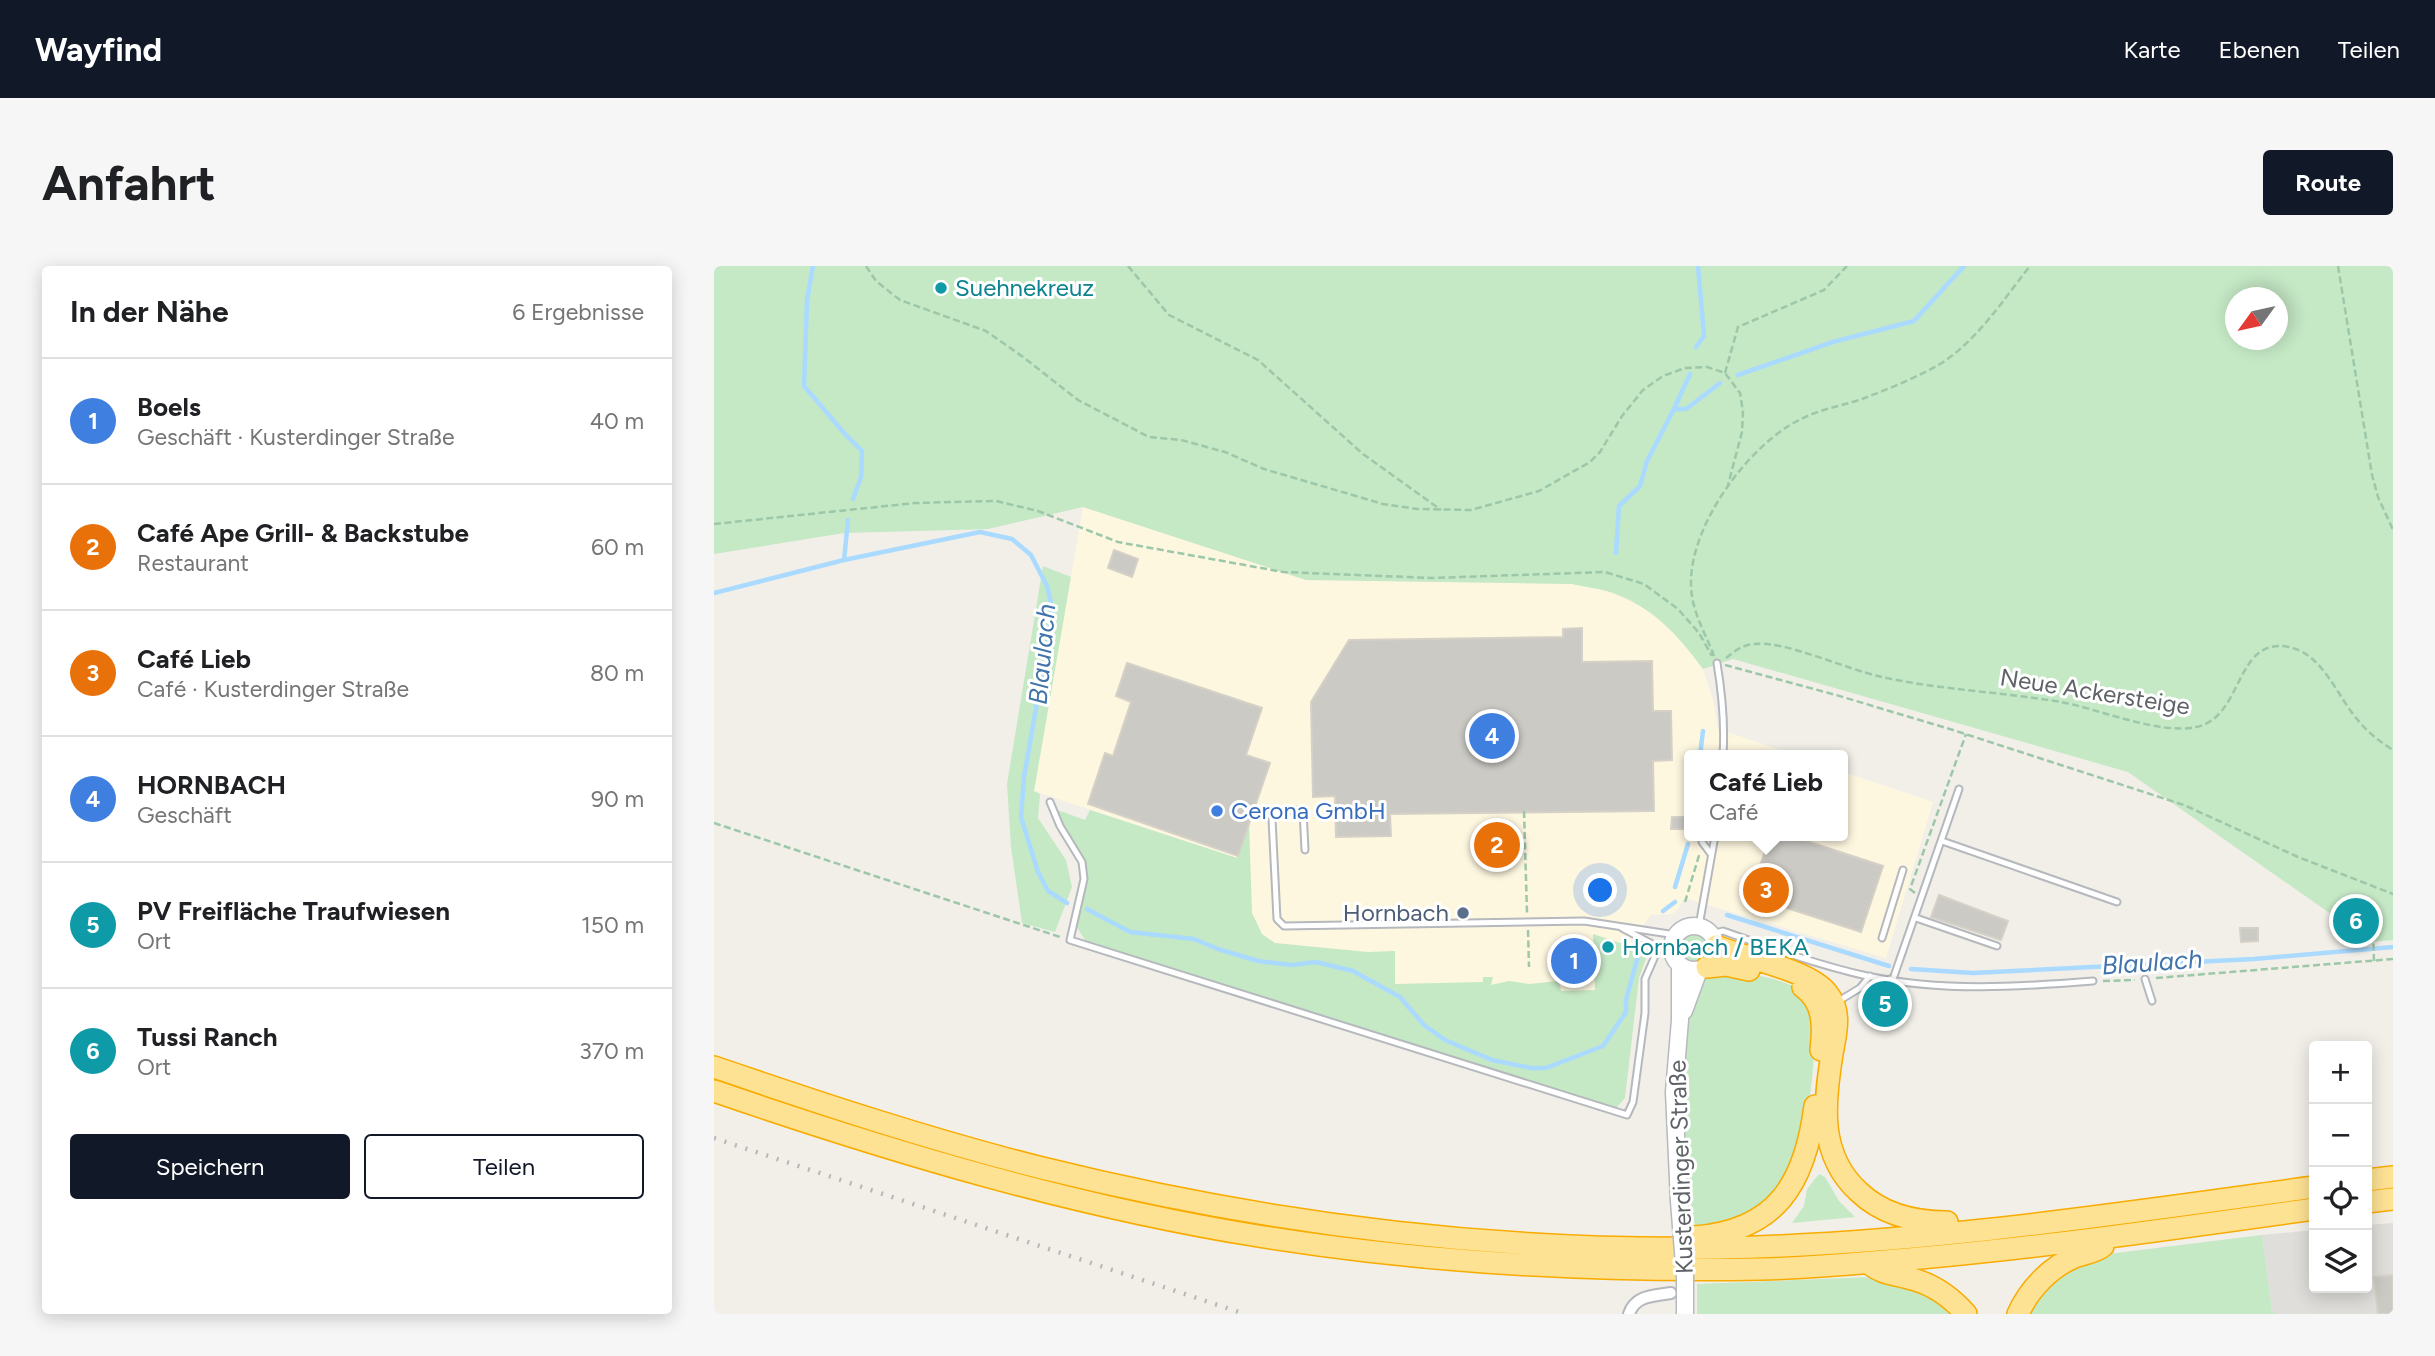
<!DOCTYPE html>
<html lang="de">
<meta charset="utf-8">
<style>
:root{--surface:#fff;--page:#f6f6f6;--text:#202124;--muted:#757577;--line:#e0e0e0;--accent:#111827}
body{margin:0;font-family:Figtree,sans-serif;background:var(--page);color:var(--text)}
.controls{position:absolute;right:21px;bottom:21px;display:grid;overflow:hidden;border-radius:7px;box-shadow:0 4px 18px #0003}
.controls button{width:63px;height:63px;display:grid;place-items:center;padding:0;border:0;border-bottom:2px solid var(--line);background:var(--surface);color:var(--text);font:35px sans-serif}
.compass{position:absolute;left:1511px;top:21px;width:63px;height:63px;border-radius:50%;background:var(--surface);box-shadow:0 4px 18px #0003;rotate:237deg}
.you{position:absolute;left:887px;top:625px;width:24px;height:24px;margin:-18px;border:5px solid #fff;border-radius:50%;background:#1a73e8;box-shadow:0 0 0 10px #1a73e833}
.badge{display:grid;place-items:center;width:46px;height:46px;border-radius:50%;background:var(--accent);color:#fff;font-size:23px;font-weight:700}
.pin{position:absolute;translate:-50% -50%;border:4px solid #fff;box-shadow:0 2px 7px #0006}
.popup{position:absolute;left:970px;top:484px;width:164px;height:91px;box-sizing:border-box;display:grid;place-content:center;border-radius:7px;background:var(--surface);filter:drop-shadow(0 2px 5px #0005);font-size:23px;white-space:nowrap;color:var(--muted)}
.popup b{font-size:26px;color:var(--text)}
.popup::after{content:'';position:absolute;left:50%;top:100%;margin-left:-14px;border:14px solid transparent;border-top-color:var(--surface)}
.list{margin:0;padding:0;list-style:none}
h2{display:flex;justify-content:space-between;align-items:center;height:91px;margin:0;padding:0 28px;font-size:30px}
h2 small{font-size:23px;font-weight:400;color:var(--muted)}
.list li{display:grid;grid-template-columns:46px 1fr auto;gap:21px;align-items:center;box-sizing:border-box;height:126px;padding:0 28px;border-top:2px solid var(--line)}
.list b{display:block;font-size:26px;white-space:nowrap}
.list p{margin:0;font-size:23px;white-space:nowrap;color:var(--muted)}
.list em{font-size:23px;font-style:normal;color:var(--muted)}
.actions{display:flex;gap:14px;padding:21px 28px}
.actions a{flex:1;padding:16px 0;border:2px solid var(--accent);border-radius:7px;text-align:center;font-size:24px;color:var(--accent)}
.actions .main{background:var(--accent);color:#fff}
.icon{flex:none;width:38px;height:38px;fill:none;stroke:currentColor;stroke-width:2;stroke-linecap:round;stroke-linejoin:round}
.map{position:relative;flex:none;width:1679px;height:1048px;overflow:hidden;border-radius:7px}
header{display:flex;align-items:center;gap:42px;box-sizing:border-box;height:98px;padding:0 35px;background:var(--accent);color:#fff}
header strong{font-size:33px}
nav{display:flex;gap:38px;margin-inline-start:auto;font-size:24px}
.intro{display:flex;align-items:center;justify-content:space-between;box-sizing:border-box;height:168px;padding:0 42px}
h1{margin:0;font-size:49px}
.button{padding:18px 32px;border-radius:7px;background:var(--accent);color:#fff;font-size:24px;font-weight:700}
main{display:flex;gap:42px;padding:0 42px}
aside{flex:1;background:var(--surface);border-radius:7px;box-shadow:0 4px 18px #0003}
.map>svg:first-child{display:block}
</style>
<header>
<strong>Wayfind</strong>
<nav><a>Karte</a><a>Ebenen</a><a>Teilen</a></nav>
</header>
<div class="intro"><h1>Anfahrt</h1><a class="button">Route</a></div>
<main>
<aside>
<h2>In der Nähe<small>6 Ergebnisse</small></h2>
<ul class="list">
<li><span class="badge" style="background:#3f7fe0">1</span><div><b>Boels</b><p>Geschäft · Kusterdinger Straße</p></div><em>40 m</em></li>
<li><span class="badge" style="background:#e8710a">2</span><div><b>Café Ape Grill- &amp; Backstube</b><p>Restaurant</p></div><em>60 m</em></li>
<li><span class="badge" style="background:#e8710a">3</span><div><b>Café Lieb</b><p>Café · Kusterdinger Straße</p></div><em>80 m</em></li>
<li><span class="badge" style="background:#3f7fe0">4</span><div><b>HORNBACH</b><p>Geschäft</p></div><em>90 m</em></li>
<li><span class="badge" style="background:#0f9aa8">5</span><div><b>PV Freifläche Traufwiesen</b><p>Ort</p></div><em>150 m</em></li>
<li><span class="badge" style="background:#0f9aa8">6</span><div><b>Tussi Ranch</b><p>Ort</p></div><em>370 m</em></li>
</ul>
<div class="actions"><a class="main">Speichern</a><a>Teilen</a></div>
</aside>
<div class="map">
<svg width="1679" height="1048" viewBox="0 0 1679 1048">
<rect width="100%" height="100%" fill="#f1efe8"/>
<!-- commercial -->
<path fill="#fef7e0" d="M369,241L592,314L858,318L897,326L933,344L964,369L989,403L999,434L1004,463L1081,489H975V570H1129V506L1219,536L1172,692L970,632L966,641L958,648L937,649L917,675L933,690L925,712L911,832L503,660L523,592L320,525Z"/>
<!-- industrial -->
<path fill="#e0deda" d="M1679,957V1048H1562L1558,1045L1548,969L1600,964V1022H1653V959Z"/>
<!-- green -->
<path fill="#c5e8c5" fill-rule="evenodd" d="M0,0H1679V674L1657,676L1414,506L1019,393L989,403C965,370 937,339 896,326C884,322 870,321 858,318L592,314L369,241L274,263L130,267L0,288ZM1521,32H1563V74H1521Z
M329,300L357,311L320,525L326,528L324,552L352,594L358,621L341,666L308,657L297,581L293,518Z
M338,542L371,554L376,544L523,592L535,556L538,647L548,668L561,677L654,686L681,685V718L769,716V711H779L777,719L795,715L815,718L845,715L847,725L881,724L879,668L922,682L933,690L925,712L911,832L902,842L892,843L375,680L362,660L370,613L368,596Z
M966 682a14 14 0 1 1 28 0a14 14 0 1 1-28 0Z
M1019,705C1041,710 1078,712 1093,732C1111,757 1092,878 1078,906C1075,913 1045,944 1039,949C1028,957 996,961 982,965C968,895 960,809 977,738C979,731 979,724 984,718C993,708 1006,707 1019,705Z
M1105,908L1111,911L1125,935L1141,951L1078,957L1090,940L1093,923Z
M1548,969L1558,1045L1562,1048H1310L1337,1013L1386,989Z
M1157,1011L1182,1013L1247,1048H983V1018Z"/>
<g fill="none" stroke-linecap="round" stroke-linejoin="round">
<!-- stream -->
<path stroke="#aadaff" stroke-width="4.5" d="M99,0L93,34L90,120L131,168L148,185L147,211L139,233
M982,81L990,70L984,0
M1024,109L1119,76L1200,55L1250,0
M960,143L976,108
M902,287L905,240L926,220L933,195L960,143H972L1006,117
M130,294L134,254
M0,327L130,294L266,266L298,273L317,289L333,320L337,337V356L310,511L307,551L324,606L334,625L353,637
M986,489L989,465
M961,621L974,578
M373,643L416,666L480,673L504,683L544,695L578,699L602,696L639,705L686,731L710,759L731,774L778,794L817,802H832L889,780L912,746V734L924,690
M949,645L961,636
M1013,649L1175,700
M1197,703L1259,707L1540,693L1679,681"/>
</g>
<!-- building -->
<path fill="#cccac5" stroke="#d6d1c6" stroke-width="2" d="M400,284L424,293L418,311L394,302Z
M868,362V396L938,395L939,445H957L958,494L939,495L940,545L676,548L677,570L622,571L621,530L599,531L597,436L635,374L849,371V363Z
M413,397L548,442L532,489L556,497L524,590L374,538L391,487L399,490L417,436L402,430Z
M958,551H971L970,563H957Z
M1056,570H1077L1169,600L1147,666L1036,630Z
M1225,629L1294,655L1287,674L1217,651Z
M1649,643L1652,665L1634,667L1631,645Z
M1526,662H1544V675L1527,676Z
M855,683H867V719H855Z
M1679,1009V1048H1664L1660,1011Z"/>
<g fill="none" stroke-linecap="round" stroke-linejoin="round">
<!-- lane casing -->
<g stroke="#b5b8bc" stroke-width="9">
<path id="lane" d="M1003,397C1008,427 1011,458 1009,489
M336,536L346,560L368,596L370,613L356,674L913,849L919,836L931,747V713L945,681
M989,570L988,576L997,588
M1228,575L1403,636
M591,584L589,544L566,545L558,553L563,653L570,660L870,655L962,669
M1202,652L1283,680
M985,660L1001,570
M908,662L959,689
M997,668L1009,665C1057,682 1104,699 1153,710C1228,726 1304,721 1379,715
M1168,672L1189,604
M1179,713L1245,523
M1431,713L1438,735
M1173,731L1176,713
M1123,736L1146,722L1156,710"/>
</g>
<!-- street casing -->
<g stroke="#b5b8bc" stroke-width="14">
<path id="street" d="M915,1048C921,1029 940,1030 957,1027"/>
</g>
<!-- secondary casing -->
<g stroke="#b6babf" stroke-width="19">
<path id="secondary" d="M958 682a22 22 0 1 1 44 0a22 22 0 1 1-44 0Z
M970,745L985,704
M965,935L960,826L966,754V700"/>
</g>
<!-- highway casing -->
<g stroke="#f9ab00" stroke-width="24">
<path id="highway" d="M1002,680C1030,692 1096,704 1113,727C1128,745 1122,766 1118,788C1110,837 1104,889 1145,926C1169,949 1200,956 1233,956
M993,701L1012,699L1035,704
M1089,721C1110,736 1110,760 1107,784
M0,801C108,838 217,874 328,902C550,957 779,986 1007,982C1206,978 1404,948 1600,921
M0,825C178,886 358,940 544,970C711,997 879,1006 1048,1003C1097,1002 1146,997 1195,993C1331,981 1465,962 1600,943
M1653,914L1679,911
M1653,936L1679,933
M980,971C1063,965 1091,917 1101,840
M1157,999C1169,1008 1180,1008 1194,1012C1217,1017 1237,1031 1252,1048
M1304,1048C1315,1023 1337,1000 1363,990C1372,987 1382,986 1389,980"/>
</g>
<!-- path -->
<path stroke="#9cc7a9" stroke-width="2.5" stroke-dasharray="7 3.5" stroke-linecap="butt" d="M152,0L162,15L186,34L272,65L309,91L364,134L435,171L467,174L511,186L550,203L669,238L703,243L757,244L825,225L876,196L886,186L908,150L929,124L949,110L971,102L993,101L1011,107L1026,127L1029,146L1028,166L1014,219
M414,0L455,49L544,94L649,188L727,244
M1624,0L1658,209L1664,231L1679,264
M1011,107L1024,61L1110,24L1133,0
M0,258L201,237L282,235L324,245L404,276L569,306L718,312L891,306L930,318L964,343L985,367L998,390
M1000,390C993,371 981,351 978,330C968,268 1033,179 1087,153C1106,143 1128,140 1148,133C1174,123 1202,112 1226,98C1263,75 1289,34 1316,0
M1012,392C1021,385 1028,379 1040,378C1070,374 1134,404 1168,411C1227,424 1288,426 1347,436C1385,443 1445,469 1482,461C1530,452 1520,370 1575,381C1609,388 1623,430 1643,453C1653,466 1665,475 1679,484
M1011,399L1122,429L1239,464L1470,539L1584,591L1679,628
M810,545L813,647
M0,557L346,671
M1201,627L1196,623L1252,468
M971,636L986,586
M814,664L815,701
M1659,667L1660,695
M1442,712L1679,693
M1389,715L1421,714"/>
<!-- lane -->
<use href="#lane" stroke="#fff" stroke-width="5"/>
<!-- street -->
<use href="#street" stroke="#fff" stroke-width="10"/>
<!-- secondary -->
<use href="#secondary" stroke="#fff" stroke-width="16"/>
<!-- highway -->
<use href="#highway" stroke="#fde293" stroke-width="21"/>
<!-- rail -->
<path stroke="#b6b7b8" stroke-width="4.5" stroke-dasharray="2 9" stroke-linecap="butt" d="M0,872L531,1048"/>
<!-- secondary-bridge casing -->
<g stroke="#b6babf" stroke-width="19" stroke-linecap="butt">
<path id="secondary-bridge" d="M965,935L971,1011V1048"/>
</g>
<!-- secondary-bridge -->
<use href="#secondary-bridge" stroke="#fff" stroke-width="16"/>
</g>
<!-- markers -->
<g fill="#0f9aa8" stroke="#fff" stroke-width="2.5">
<circle cx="227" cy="22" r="7"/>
<circle cx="894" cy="681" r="7"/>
</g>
<circle fill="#3f7fe0" stroke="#fff" stroke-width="2.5" cx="503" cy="545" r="7"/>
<circle fill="#5c6f8a" stroke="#fff" stroke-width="2.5" cx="749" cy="647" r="7"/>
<g text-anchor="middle" stroke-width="6" stroke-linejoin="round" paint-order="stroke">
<!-- culture labels -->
<g font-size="24" fill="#0d838f" stroke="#fff" text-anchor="start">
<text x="241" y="30">Suehnekreuz</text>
<text x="908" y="689">Hornbach / BEKA</text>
</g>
<!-- street labels -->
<g font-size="24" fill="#5f6368" stroke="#fff">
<text transform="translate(1381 426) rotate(9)" y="8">Neue Ackersteige</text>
<text transform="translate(967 901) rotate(-92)" y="8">Kusterdinger Straße</text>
</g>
<!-- shop labels -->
<g font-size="24" fill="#366cbe" stroke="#fff" text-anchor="start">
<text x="517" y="553">Cerona GmbH</text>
</g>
<!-- service labels -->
<g font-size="24" fill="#4e5e75" stroke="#fff" text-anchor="end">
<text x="735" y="655">Hornbach</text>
</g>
<!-- water labels -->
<g font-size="26" font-style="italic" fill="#4174aa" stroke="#fff">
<text transform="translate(328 388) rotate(-85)" y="9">Blaulach</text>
<text transform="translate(1438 696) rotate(-4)" y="9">Blaulach</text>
</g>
</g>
</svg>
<div class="controls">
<button>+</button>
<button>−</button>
<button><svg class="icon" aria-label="locate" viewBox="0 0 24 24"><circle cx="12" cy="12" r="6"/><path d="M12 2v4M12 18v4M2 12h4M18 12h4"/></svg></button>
<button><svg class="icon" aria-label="layers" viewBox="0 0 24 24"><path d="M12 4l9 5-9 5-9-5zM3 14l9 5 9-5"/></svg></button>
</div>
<svg class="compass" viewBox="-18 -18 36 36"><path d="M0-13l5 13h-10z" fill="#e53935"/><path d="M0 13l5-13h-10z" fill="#757577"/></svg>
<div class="you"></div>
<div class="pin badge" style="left:860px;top:695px;background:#3f7fe0">1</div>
<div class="pin badge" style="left:783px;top:579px;background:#e8710a">2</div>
<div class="pin badge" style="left:1052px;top:624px;background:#e8710a">3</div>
<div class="popup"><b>Café Lieb</b>Café</div>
<div class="pin badge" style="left:778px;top:470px;background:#3f7fe0">4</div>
<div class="pin badge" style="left:1171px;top:738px;background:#0f9aa8">5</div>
<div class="pin badge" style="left:1642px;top:655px;background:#0f9aa8">6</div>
</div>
</main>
